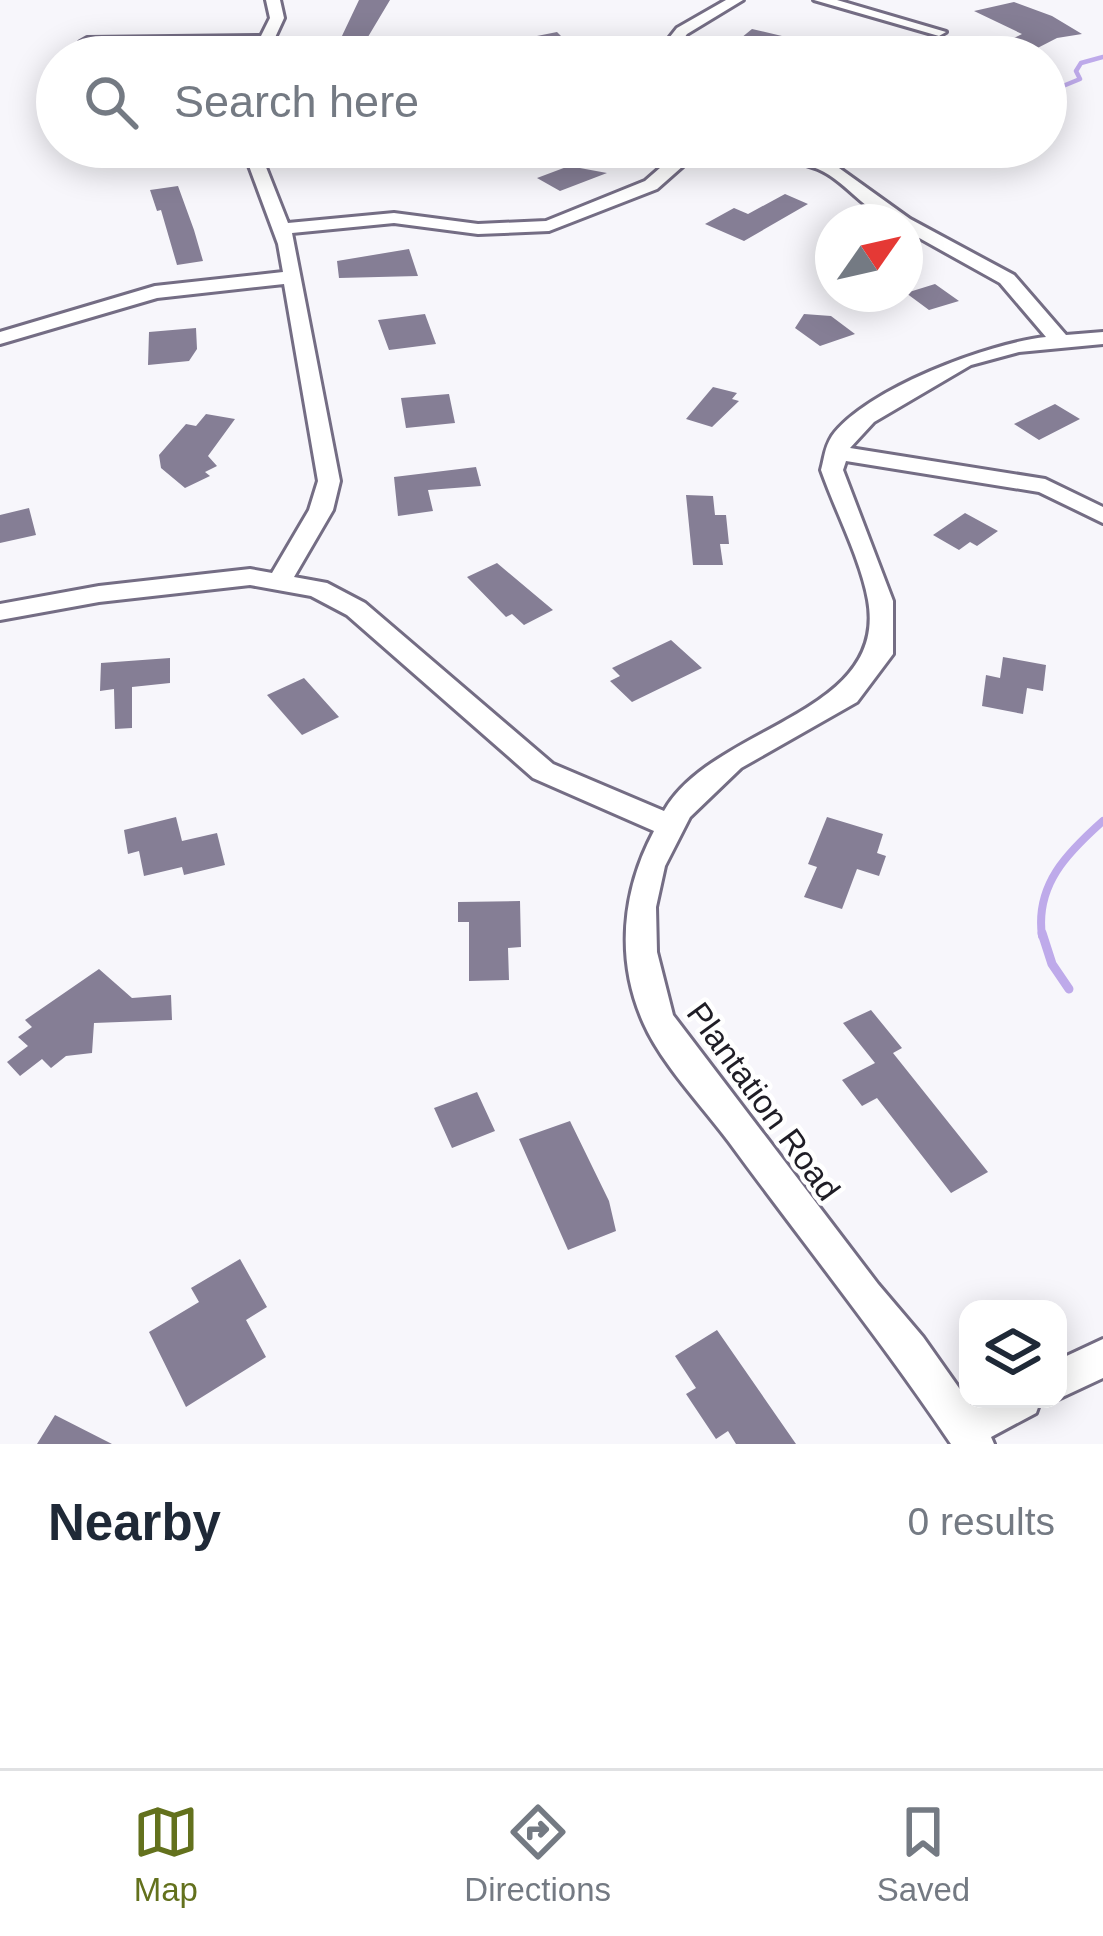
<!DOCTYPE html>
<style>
:root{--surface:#fff;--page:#f2f2f3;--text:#1f2937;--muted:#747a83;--line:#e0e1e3;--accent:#63711d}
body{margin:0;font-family:Helvetica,sans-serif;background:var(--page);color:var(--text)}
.controls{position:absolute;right:36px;bottom:36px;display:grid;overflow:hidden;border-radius:24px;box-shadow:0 6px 30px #0003}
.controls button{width:108px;height:108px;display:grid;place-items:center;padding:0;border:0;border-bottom:3px solid var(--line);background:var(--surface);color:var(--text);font:60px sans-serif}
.compass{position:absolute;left:815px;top:204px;width:108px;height:108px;border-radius:50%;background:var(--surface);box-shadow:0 6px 30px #0003;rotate:56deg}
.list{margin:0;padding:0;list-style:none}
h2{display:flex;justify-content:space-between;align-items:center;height:156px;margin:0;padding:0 48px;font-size:51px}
h2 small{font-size:39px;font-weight:400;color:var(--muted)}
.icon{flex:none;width:66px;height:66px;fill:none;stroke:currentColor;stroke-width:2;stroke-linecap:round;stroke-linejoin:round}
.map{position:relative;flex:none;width:1103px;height:1444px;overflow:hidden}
.search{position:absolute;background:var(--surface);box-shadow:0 6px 30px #0003;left:36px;right:36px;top:36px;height:132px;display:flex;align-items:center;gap:30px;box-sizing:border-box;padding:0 42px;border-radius:66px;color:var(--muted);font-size:45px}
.sheet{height:324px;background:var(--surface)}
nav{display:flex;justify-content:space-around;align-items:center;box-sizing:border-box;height:168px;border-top:3px solid var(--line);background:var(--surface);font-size:33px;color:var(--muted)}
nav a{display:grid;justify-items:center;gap:6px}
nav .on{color:var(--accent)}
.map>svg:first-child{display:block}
</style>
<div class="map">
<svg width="1103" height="1444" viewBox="0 0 1103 1444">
<rect width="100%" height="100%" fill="#f7f6fb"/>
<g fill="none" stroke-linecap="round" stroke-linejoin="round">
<!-- stream-far2 -->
<path stroke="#beaaea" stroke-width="4.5" d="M1046,93L1080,79L1076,71L1081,63L1103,57"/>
<!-- stream-far1 -->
<path stroke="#beaaea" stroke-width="8" d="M1042,936C1035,885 1067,853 1103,821"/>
<!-- stream -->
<path stroke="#beaaea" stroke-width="9" d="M1042,933L1052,964L1069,989"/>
</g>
<!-- building -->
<path fill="#857e95" d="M359,0H390L356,57H332Z
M1014,2L1052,16L1082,34L1057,38L1020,57H976L1022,34L974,11Z
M752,29L782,36L761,54L730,47Z
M557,32L582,57L507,45V42Z
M569,166L607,173L560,191L537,178Z
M178,186L194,230L203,261L177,265L161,210L157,211L150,190Z
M785,194L808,204L744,241L705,224L734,208L748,214Z
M409,249L418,276L339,278L337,261Z
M935,284L959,301L929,310L906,293Z
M425,314L436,344L389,350L378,320Z
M804,314L831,316L855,334L820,346L795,328Z
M196,328L197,349L189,361L148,365L149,332Z
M713,387L737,393L732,399L739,401L712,427L686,419Z
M449,394L455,423L406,428L401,398Z
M1055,404L1080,419L1039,440L1014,424Z
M206,414L235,419L208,456L217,466L205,472L210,476L185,488L161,468L159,455L186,424L196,426Z
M476,467L481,486L428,490L433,511L398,516L394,477Z
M686,495L713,496L715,515H726L729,544H720L723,565H693Z
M29,508L36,535L0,543V515Z
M965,513L998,531L977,546L970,542L959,550L933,535Z
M497,563L553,610L524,625L512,614L506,617L467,577Z
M671,640L702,668L632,702L610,681L620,676L612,668Z
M1003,657L1046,665L1043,691L1027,688L1023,714L982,706L986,675L1000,678Z
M170,658V683L132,687V728L115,729L114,689L100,691L101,663Z
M304,678L339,717L302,735L267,695Z
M176,817L182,841L217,833L225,865L184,875L182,867L144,876L139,851L128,854L124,830Z
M827,817L883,834L877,853L886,856L879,876L857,869L842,909L804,897L817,867L808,864Z
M520,901L521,947L508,948L509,980L469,981V922H458V902Z
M99,969L132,998L171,995L172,1020L94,1023L92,1053L66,1056L51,1068L42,1059L20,1076L7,1062L28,1046L18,1037L32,1027L25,1020Z
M871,1010L902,1048L893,1053L988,1172L951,1193L877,1098L862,1106L842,1080L875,1063L843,1023Z
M477,1092L495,1131L452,1148L434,1108Z
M570,1121L609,1201L616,1231L568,1250L519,1139Z
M240,1259L267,1307L246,1320L266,1357L186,1407L149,1332L199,1302L191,1288Z
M717,1330L796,1444H736L728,1431L716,1439L686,1394L696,1388L675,1356Z
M55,1415L112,1444H37Z"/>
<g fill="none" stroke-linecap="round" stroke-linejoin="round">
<!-- street casing -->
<g stroke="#746d84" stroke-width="6">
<path id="street" d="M266,0H280L284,18L266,57H254L257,45L87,46L80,42L87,38L261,36L270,18Z
M726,0H743L687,34L670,57H654L677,28Z
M814,0H837L946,32L939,36Z
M242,147H258L288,223L394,213L478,224L546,221L645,181L668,161L669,147L764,148L832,163L910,219L1014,275L1066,335L1103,332V344L1019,352L971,365L874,422L850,448L1045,479L1103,507V523L1039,492L846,461L843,470L893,601V654L857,702L741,768L690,817L665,866L656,907L657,952L673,1015L878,1284L923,1337L971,1405L982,1399H1041L1036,1413L991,1437L994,1444H951C881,1340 803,1243 729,1142C703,1107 661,1063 644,1024C615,960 622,891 654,831L533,778L347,615L311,596L250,585L99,602L0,620V604L99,586L250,569L272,573L309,510L318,481L284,284L157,298L0,344V332L155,286L283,272L278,244ZM686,157C729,158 777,153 818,169C849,182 871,222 905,222V230L1000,283L1046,337C989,343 866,389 832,436C824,449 825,456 821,470C835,510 861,560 868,600C889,716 712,725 664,811L553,764L365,603L327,583L294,577L333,510L340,481L292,233L394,223L478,234L549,231L657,189L683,166Z
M1103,1339V1378L1058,1399H1057L1058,1360Z"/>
</g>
<!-- street -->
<use href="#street" fill="#fff" fill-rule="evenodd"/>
</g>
<g text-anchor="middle" stroke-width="9" stroke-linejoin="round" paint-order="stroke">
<!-- street labels -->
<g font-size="33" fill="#1f1d26" stroke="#fff">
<text transform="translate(764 1101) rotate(54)" y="12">Plantation Road</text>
</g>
</g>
</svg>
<div class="controls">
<button><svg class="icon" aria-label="layers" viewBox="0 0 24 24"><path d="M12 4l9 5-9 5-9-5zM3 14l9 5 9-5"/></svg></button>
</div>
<svg class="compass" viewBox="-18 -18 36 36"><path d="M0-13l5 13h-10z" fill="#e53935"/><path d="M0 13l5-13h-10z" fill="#747a83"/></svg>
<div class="search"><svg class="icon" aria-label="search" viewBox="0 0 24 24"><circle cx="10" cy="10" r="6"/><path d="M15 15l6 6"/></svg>Search here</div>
</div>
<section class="sheet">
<h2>Nearby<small>0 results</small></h2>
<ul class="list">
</ul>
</section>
<nav>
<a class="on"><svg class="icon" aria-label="map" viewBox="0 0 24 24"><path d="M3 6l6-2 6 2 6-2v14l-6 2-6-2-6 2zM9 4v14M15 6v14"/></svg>Map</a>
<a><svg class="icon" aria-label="directions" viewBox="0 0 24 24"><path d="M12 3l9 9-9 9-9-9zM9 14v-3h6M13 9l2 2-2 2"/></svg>Directions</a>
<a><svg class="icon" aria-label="saved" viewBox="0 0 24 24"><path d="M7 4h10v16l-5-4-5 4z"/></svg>Saved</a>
</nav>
